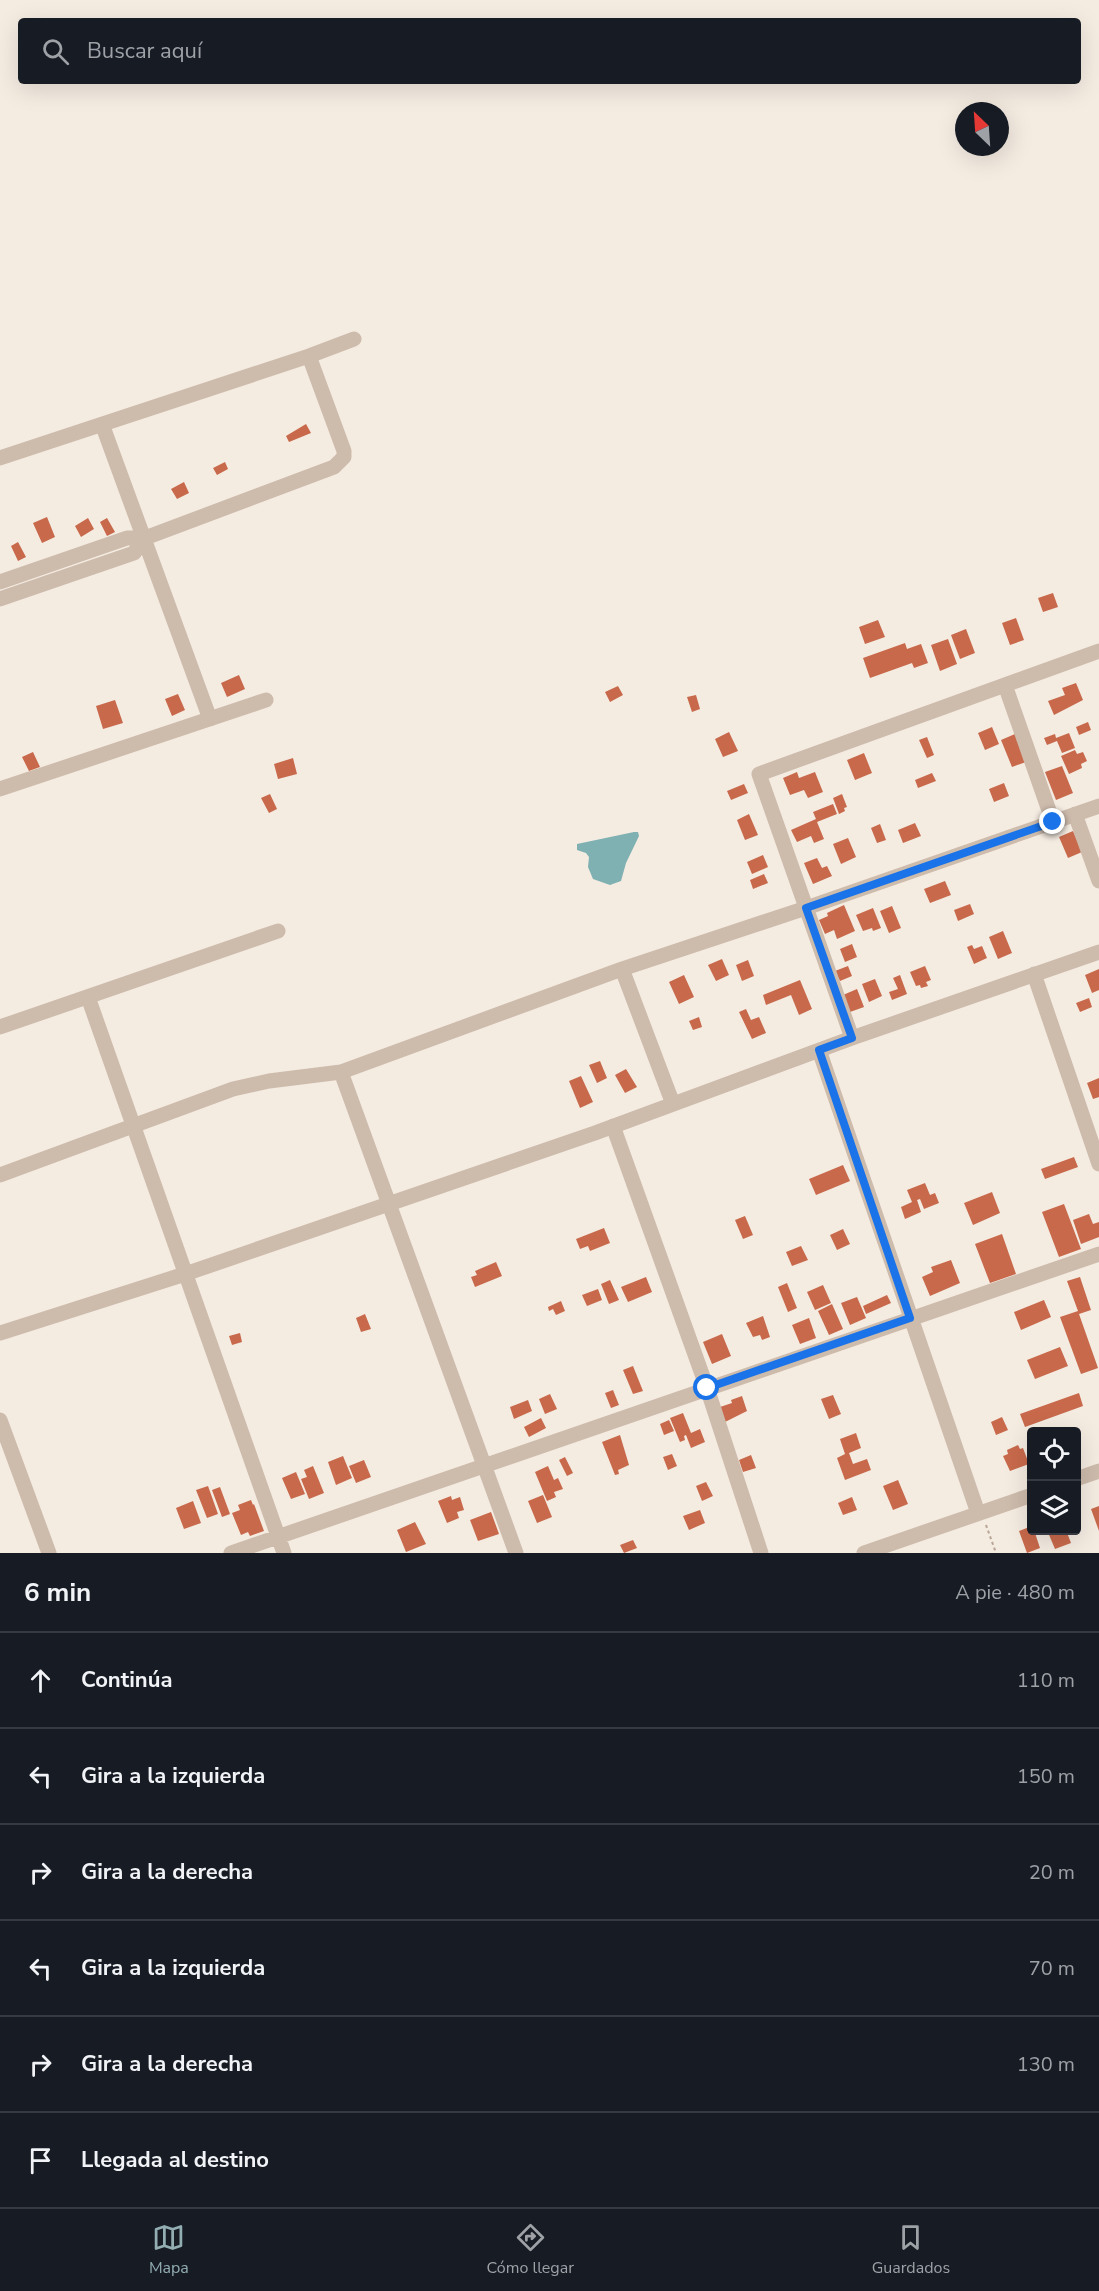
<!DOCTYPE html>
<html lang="es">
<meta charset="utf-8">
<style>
:root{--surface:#171b24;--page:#20242c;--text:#f1f3f6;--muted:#9ea1a6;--line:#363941;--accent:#92aeb2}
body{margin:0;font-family:"Nunito Sans",sans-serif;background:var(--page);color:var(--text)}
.controls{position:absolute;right:18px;bottom:18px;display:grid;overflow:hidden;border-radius:6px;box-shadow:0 6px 24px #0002}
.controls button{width:54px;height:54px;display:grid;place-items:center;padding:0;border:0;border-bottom:2px solid var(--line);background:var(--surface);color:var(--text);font:30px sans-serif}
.compass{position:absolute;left:955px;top:102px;width:54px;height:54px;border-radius:50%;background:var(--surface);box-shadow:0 6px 24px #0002;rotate:335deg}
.stop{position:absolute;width:18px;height:18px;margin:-14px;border:4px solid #1a73e8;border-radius:50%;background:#fff}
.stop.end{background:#1a73e8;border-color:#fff;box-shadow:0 2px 6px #0008}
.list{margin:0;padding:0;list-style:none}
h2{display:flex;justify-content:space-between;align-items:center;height:78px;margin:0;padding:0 24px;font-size:26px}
h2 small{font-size:20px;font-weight:400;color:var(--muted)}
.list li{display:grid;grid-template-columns:39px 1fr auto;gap:18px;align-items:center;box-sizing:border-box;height:96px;padding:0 24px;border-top:2px solid var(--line)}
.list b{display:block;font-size:22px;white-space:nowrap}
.list em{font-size:20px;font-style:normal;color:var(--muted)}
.icon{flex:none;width:33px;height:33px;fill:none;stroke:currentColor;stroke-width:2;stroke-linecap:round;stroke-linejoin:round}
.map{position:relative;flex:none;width:1099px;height:1553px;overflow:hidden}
.search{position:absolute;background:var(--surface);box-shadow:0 6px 24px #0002;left:18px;right:18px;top:18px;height:66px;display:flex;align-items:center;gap:15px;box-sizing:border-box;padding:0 21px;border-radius:6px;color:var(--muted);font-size:22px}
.sheet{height:654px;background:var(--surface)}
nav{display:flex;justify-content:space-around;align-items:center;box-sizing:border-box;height:84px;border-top:2px solid var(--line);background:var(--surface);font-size:16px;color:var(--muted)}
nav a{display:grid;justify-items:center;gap:3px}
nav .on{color:var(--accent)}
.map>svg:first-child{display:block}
</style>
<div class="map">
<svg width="1099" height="1553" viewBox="0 0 1099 1553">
<rect width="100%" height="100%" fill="#f4ebe1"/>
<!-- water -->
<path fill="#7fb0b2" d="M634,832H638L639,836L626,863L621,881L610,885L593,879L588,867L589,857L586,853L577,850V844Z"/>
<!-- building -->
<path fill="#c8694b" d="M306,424L311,433L289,442L286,436Z
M225,462L228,469L217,475L213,468Z
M184,482L189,493L177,499L171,489Z
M47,517L55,537L42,543L33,523Z
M88,518L94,529L81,537L75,526Z
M107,518L115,532L107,536L100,522Z
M18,542L26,557L18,561L11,546Z
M1053,593L1058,607L1043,612L1038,598Z
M1016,618L1024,640L1010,645L1002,623Z
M878,620L885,637L865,644L859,627Z
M966,629L975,653L960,659L951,635Z
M948,639L957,664L940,671L931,645Z
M905,643L907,649L921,644L928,663L914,668L912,663L870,678L863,658Z
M239,675L245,689L227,697L221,683Z
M1076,683L1083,700L1054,715L1048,701L1065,695L1062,688Z
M618,686L623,695L610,702L605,692Z
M178,694L185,710L172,716L165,699Z
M696,695L700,709L692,712L687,697Z
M115,700L123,723L103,729L96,706Z
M1088,722L1091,730L1079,735L1076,727Z
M992,727L999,744L985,750L978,733Z
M729,732L738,751L723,757L715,739Z
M1069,733L1075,748L1062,753L1057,741L1047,745L1044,738L1055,734L1056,738Z
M1015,734L1026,762L1012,767L1001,740Z
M927,737L934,755L927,758L919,740Z
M1075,750L1077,754L1083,752L1087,761L1081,764L1082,768L1069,774L1061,756Z
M33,752L40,767L29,771L22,757Z
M864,753L872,773L855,780L847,760Z
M293,758L297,774L278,779L274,764Z
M1062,766L1073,793L1056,800L1045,772Z
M797,772L799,778L815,772L823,792L808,798L804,790L790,795L783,778Z
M932,773L936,781L918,788L915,780Z
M1004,783L1009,796L994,802L989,789Z
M744,784L748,793L731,800L727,791Z
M270,794L277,809L269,813L261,798Z
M842,794L847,807L844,808L845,811L839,814L833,798Z
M833,804L837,814L817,822L824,839L814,843L811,836L797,842L791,830L816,819L813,812Z
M749,814L758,835L745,840L737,820Z
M915,823L921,836L903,843L898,830Z
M880,824L886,840L877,843L871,828Z
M1073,831L1082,852L1068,858L1059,837Z
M848,838L856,857L841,864L833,844Z
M763,855L768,867L752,874L747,862Z
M817,858L822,868L827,866L832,876L813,884L804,863Z
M764,874L768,883L753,889L750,880Z
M945,881L951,895L930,903L924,889Z
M970,904L974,914L958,921L954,910Z
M844,905L855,931L837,939L834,930L825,934L819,920L828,916L827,913Z
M892,906L901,928L889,933L880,911Z
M873,908L881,928L873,931L872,928L863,931L856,915Z
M1003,931L1012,953L998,959L989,937Z
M852,944L857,957L845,962L840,949Z
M972,945L974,949L982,946L987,958L974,964L967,947Z
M722,959L729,975L716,981L708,965Z
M748,960L754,976L742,981L736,965Z
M848,966L852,976L840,981L835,971Z
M925,966L931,980L926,982L928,986L921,988L920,985L916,986L910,972Z
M1099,969V990L1092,993L1085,975Z
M684,975L694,997L679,1004L669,982Z
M900,975L907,994L892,1000L889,992L898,989L893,978Z
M875,979L882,996L869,1002L862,984Z
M800,980L812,1009L799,1015L791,995L766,1005L763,995Z
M857,989L864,1007L850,1012L843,995Z
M1089,998L1092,1007L1080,1012L1076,1003Z
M746,1009L751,1020L759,1017L766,1033L752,1039L739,1012Z
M699,1017L702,1027L693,1030L689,1021Z
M600,1061L607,1078L597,1083L589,1065Z
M626,1069L637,1087L625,1093L615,1075Z
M581,1076L593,1102L580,1108L569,1081Z
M1099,1078V1097L1093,1099L1087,1083Z
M1074,1157L1078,1167L1045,1179L1041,1169Z
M843,1165L850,1181L816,1195L809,1179Z
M925,1183L930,1195L935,1193L939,1203L924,1209L920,1199L917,1200L921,1212L905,1219L901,1207L912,1202L907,1190Z
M992,1192L1000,1213L973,1225L964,1203Z
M1064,1204L1081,1249L1059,1257L1042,1212Z
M1089,1214L1093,1224L1099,1222V1237L1081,1244L1073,1220Z
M745,1216L753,1235L743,1239L735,1220Z
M604,1228L610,1243L590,1251L588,1246L580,1249L576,1239Z
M843,1229L850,1244L837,1250L830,1235Z
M1002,1234L1016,1274L990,1283L975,1244Z
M801,1246L808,1260L792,1266L786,1252Z
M951,1260L960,1283L930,1296L922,1277L933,1272L931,1267Z
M496,1262L502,1276L475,1287L471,1277L477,1275L475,1271Z
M646,1277L652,1292L628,1302L621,1287Z
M1080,1277L1091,1310L1079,1314L1098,1368L1081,1374L1060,1317L1078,1311L1067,1281Z
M610,1280L619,1300L609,1304L601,1284Z
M787,1283L797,1308L788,1312L778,1287Z
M823,1285L831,1303L815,1310L807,1292Z
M598,1289L602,1300L587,1306L582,1295Z
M887,1295L891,1303L866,1314L863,1306Z
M857,1297L866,1318L850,1325L841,1303Z
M1044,1300L1051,1317L1021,1330L1014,1312Z
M561,1301L565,1311L556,1315L553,1309L549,1311L548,1307Z
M832,1304L843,1329L829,1335L818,1311Z
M365,1314L371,1329L361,1332L356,1318Z
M763,1316L770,1337L762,1340L760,1335L753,1337L746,1323Z
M809,1318L816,1338L800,1344L792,1325Z
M240,1333L242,1342L232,1345L229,1336Z
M722,1334L731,1356L712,1364L703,1342Z
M1060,1347L1068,1366L1035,1379L1027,1360Z
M633,1366L643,1391L633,1394L623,1370Z
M613,1390L619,1405L611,1408L605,1393Z
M1079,1393L1083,1406L1025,1427L1020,1414Z
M550,1394L557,1409L545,1414L539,1399Z
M833,1395L841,1414L829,1419L821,1399Z
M742,1396L747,1411L725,1422L720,1407L732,1403L731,1400Z
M528,1400L532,1411L514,1419L510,1407Z
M683,1413L691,1433L700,1429L705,1442L691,1448L686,1435L684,1436L685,1440L680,1442L670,1418Z
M1002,1417L1008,1430L996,1435L991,1422Z
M541,1418L546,1428L529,1437L524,1427Z
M669,1420L674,1431L664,1435L660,1424Z
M856,1433L861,1448L849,1453L853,1464L867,1459L871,1470L845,1480L837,1458L845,1454L840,1439Z
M620,1435L629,1465L618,1470L619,1474L615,1475L602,1442Z
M1018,1445L1020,1449L1023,1448L1029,1464L1010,1471L1003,1456L1008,1454L1007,1450Z
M672,1454L677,1466L668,1470L663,1457Z
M751,1455L756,1468L743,1472L739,1460Z
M343,1456L352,1478L336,1485L328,1462Z
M565,1457L573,1473L567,1476L559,1460Z
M364,1460L371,1477L356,1483L349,1466Z
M313,1466L324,1493L309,1499L301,1479L307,1477L304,1470Z
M548,1466L554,1480L558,1478L563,1489L554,1492L556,1497L547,1501L535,1472Z
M296,1472L305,1494L291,1499L282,1478Z
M898,1480L908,1504L893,1510L883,1486Z
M706,1482L713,1496L702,1501L696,1486Z
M208,1486L218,1514L207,1518L196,1490Z
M220,1487L230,1514L222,1517L212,1490Z
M543,1495L552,1517L537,1523L528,1501Z
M451,1496L452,1500L460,1497L464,1510L457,1512L459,1518L447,1523L438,1501Z
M852,1497L857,1510L843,1515L838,1503Z
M251,1500L253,1505L254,1504L264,1531L250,1536L248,1532L241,1535L232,1513L240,1510L238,1505Z
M193,1501L201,1523L184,1529L176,1508Z
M1099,1506V1531L1091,1509Z
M700,1510L705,1523L689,1530L683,1516Z
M491,1512L499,1534L478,1541L470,1520Z
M415,1522L426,1544L406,1552L397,1530Z
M1032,1526V1530H1034L1040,1548L1027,1553L1019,1531Z
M1047,1530H1066L1071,1543L1055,1549Z
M633,1540L637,1548L624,1553L620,1545Z"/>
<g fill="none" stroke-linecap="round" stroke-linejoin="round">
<!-- path -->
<path stroke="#b9a596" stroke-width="2" stroke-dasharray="3 3" stroke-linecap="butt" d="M986,1525L996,1553"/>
<!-- minor -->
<path stroke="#cdbbac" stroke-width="15" d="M102,424L210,719
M0,458L309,356L354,339
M0,582L127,538H145L334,467L344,457V451L309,356
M0,599L134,553L145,538
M1005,685L1053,822
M0,789L266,700
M1075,814L1099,881
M622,969L673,1104
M1034,974L1099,1164
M88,997L284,1553
M0,1027L278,931
M852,1038L759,774L1099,651
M819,1050L978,1513
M341,1072L516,1553
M613,1126L707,1388L761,1553
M0,1175L233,1089L269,1081L341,1072L622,969L806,908L1099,806
M0,1333L185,1274L595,1133L852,1038L1099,952
M0,1420L49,1553
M1076,1479L1099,1471
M231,1553L1099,1254
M864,1553L1032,1495"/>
</g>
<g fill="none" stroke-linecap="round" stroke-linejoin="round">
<!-- route -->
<path stroke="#1a73e8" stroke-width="8" d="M707,1388L910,1318L819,1050L852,1038L806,908L1053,822"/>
</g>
</svg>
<div class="controls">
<button><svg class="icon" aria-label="locate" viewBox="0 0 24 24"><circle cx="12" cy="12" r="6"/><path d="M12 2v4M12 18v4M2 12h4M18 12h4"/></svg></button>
<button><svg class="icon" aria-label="layers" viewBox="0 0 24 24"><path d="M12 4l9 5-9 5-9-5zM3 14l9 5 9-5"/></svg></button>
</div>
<svg class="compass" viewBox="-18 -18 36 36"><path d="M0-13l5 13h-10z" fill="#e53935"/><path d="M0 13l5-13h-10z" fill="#9ea1a6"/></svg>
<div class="stop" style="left:707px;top:1388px"></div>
<div class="stop end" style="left:1053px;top:822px"></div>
<div class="search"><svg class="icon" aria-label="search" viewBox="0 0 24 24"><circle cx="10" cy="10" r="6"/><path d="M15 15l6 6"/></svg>Buscar aquí</div>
</div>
<section class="sheet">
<h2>6 min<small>A pie · 480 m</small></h2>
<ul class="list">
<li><svg class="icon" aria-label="ahead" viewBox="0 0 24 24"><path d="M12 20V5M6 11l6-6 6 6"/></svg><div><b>Continúa</b></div><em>110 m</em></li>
<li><svg class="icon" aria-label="left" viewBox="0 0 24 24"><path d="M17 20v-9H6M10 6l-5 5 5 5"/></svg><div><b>Gira a la izquierda</b></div><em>150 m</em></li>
<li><svg class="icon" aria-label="right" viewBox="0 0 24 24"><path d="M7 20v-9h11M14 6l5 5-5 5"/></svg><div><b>Gira a la derecha</b></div><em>20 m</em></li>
<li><svg class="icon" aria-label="left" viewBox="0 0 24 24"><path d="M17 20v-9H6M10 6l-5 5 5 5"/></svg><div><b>Gira a la izquierda</b></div><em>70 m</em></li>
<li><svg class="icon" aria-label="right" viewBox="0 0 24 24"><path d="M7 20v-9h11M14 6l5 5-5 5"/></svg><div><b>Gira a la derecha</b></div><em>130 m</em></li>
<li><svg class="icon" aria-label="arrive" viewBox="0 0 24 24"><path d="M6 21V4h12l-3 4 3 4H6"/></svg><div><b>Llegada al destino</b></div></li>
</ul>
</section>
<nav>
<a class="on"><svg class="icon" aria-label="map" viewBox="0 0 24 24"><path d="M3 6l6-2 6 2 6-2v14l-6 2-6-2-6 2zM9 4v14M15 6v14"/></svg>Mapa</a>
<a><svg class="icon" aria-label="directions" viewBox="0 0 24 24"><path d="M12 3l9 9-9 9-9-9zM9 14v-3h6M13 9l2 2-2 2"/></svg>Cómo llegar</a>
<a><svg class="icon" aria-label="saved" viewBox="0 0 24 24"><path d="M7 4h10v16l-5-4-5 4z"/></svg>Guardados</a>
</nav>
